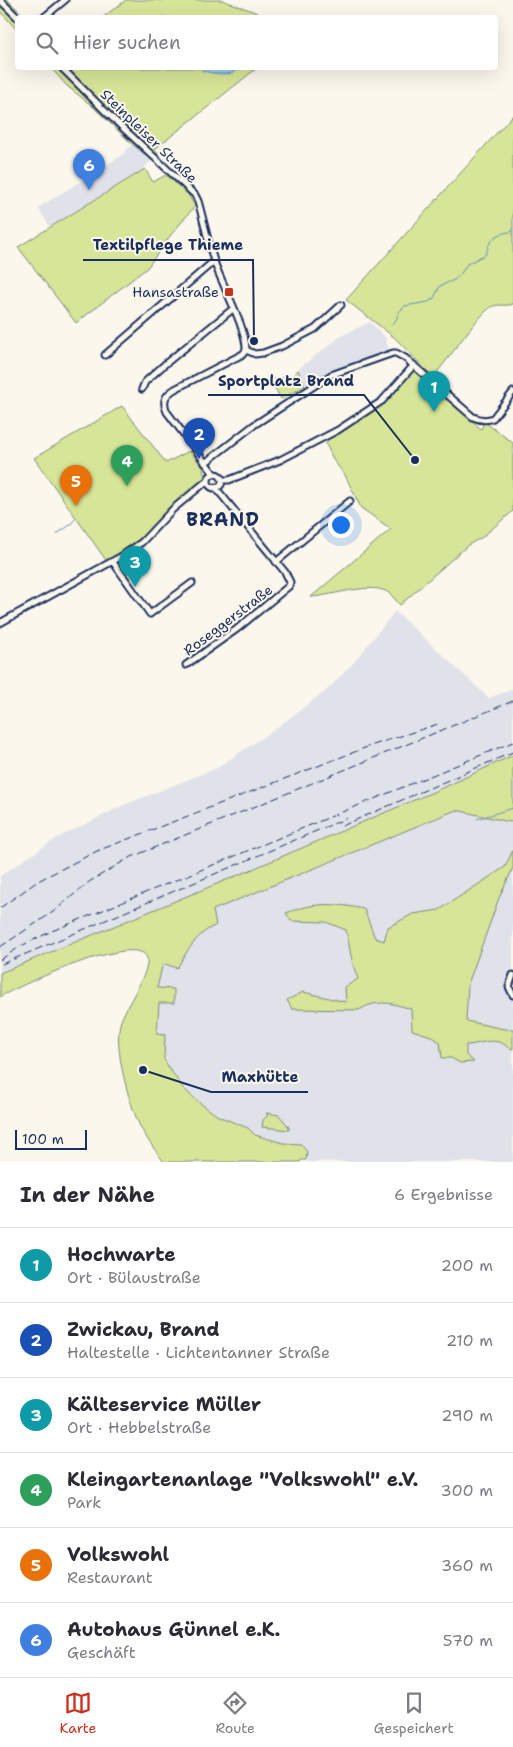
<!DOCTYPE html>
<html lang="de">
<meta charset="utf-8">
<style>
:root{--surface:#fff;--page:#f7f7f7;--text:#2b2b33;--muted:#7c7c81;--line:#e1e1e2;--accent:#c8321e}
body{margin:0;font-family:"Shantell Sans",sans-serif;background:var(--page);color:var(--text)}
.scale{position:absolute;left:15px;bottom:12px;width:72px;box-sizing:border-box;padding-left:5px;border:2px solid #1b2f5e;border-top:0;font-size:14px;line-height:18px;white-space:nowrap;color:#1b2f5e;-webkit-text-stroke:4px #fbf7ec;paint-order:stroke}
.you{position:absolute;left:340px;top:524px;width:18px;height:18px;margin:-12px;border:4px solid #fff;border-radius:50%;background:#1a73e8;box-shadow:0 0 0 8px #1a73e833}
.badge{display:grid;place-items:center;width:32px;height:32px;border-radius:50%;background:var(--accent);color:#fff;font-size:16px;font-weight:700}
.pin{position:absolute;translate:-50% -41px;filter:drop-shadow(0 1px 2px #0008)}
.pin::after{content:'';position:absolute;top:26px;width:18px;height:15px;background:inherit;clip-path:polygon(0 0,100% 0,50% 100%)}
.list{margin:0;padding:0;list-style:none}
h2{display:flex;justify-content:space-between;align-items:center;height:65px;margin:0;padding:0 20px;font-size:21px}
h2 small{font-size:16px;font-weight:400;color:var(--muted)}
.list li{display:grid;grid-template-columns:32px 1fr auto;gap:15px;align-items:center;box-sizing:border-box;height:75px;padding:0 20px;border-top:1px solid var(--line)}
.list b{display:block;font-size:19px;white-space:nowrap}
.list p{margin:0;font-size:16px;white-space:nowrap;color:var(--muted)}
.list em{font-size:16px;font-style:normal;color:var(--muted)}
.icon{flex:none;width:28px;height:28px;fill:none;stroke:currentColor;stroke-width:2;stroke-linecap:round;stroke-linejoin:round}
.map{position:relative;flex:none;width:513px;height:1162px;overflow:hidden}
.search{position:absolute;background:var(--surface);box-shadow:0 5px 20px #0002;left:15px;right:15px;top:15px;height:55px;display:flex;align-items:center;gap:12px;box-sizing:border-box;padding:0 18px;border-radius:5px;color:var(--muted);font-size:19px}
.sheet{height:515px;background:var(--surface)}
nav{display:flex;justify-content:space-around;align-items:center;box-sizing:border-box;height:70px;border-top:1px solid var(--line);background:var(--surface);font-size:14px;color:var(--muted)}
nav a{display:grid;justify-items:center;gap:2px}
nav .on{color:var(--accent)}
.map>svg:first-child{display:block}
</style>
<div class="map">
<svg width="513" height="1162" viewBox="0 0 513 1162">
<rect width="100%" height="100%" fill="#fbf7ec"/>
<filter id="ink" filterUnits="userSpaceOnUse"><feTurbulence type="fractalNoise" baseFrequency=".02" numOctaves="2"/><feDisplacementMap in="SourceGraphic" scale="10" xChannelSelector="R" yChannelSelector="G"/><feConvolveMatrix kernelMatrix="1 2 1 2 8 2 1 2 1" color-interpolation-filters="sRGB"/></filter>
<g filter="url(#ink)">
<!-- built -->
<path fill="#e0e2e9" d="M132,144L152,160L144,168L145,169L50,227L38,208L121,156Z
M370,322L386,338L389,351L333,372L307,388L298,369L343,335Z
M395,611L489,698L513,689V755L447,786L248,871L0,973V876L57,838L124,805L217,768L275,729L327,690L355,661Z
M456,810L510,822L513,820V1162H307V1152L301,1144L283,1143L255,1135L248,1128L218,1116L184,1089L169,1068L157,1034L159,1003L157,988L170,932L212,910Z"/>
<!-- green -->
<path fill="#d7e598" stroke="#798a7b" d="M0,0H8L25,17L18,18L17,30L0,11Z
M126,0H222L255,12L264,17L102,18Z
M51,68H257L155,149L158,153L152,160L132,144L91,105L67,86Z
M513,115V304C506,307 498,303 491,307C484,312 479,319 474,324C460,341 448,360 433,377L395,338L346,300Z
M145,169L153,182L166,175L187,193L195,206L170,236L147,268L76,323L18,247Z
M414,369L445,395L481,429L484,422L486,423L513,443V511L481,538L468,545L400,605C396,601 393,596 389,593C372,581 332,596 311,597L391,529L361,508L345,475L334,461L326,444L328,439L387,399Z
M298,370L305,386L281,399L270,379H280L284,377L287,381L292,380L295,376V373Z
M122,406L166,463L189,451L203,467L205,480L141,541L108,563L34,458Z
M513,755V820L510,822L456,810L213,910L216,925C196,934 188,950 177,968L165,964L162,967L157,988L174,989V1003H159L157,1034L165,1035L164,1059L169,1068L184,1089L200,1103L218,1116L248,1128L255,1135L283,1143L301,1144L307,1152L306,1160H301L300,1162H164C155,1150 145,1137 139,1124C128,1100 114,1049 120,1024C124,1008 151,971 147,958C139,931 17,986 0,997V973L248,871L447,786Z
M513,850V868L499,898L468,984L466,1021L504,1029H513V1049C507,1048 504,1043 499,1042C487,1039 477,1045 466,1045V1055L474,1062L460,1063L451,1058H442L440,1042L431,1036L412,1030L411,1009C392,1003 377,999 359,1010L292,1009L287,1000L303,992L346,1002L345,987L358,979C351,963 350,947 346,930L326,922L291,921L286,913C315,902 334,903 364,909L375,938L384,941L388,927L413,914L439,910L505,867Z
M266,1113L279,1115L289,1127V1130L262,1127L263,1120L268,1115Z"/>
<!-- water -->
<path fill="#9cd0fa" stroke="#6890bc" d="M201,68H241C231,77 216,74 203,71Z"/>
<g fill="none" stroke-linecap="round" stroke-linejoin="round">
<!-- stream -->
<path stroke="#6890bc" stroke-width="1" d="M391,325L396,320L399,312L405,306L428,302L434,298L440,286L454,280L460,275L467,264L486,254C488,245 492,237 501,234C505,232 509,233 513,231
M57,534L70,525L76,518
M477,819L513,808"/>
<!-- minor casing -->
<g stroke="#1b2f5e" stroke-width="9">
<path id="minor" d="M0,0L18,18
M43,18L65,0
M62,68L108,114L195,195L198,201C204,222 208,243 215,264C223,286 247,330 246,350
M246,350L255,354L263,353L282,346L315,329L341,305
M105,355L214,261
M142,389L145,382L165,364L234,308
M205,463L254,425L331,375L393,353H396L405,358L473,417C480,420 486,421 493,418L513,392
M214,474L167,412C162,401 165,395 175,389L243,354L246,350
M208 481a7 7 0 1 1 14 0a7 7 0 1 1-14 0Z
M222,480H229L280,460L338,430L382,401L414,365
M113,562L150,614L192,583
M276,562L350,501
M0,623L122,556L142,542L173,509L208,480
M186,665L237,629L289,586L290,582L285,572L215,487
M513,975L509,987L513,995"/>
</g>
<!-- minor -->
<use href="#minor" stroke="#fbf7ec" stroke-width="5"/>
<!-- rail -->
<path stroke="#1b2f5e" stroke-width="1" stroke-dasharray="8 4" stroke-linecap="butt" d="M342,826L513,752
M0,908L38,881L97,851L370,746L441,723
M0,947L53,912L89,882L129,858L513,701
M0,960L21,946L52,931L513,742
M2,964L347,818"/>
</g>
</g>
<!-- markers -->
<rect fill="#c8321e" stroke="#fbf7ec" stroke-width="2" x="224" y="287" width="10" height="10" rx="2.5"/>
<g text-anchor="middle" stroke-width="4" stroke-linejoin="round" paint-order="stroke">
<!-- street labels -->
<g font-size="14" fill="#1b2f5e" stroke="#fbf7ec">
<text transform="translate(149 136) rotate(44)" y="5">Steinpleiser Straße</text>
<text transform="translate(228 620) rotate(-37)" y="5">Roseggerstraße</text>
</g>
<!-- poi labels -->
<g font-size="14" fill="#1b2f5e" stroke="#fbf7ec" text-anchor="end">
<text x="219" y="297">Hansastraße</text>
</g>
<!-- district labels -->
<g font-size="19" font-weight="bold" letter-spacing="1" fill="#1b2f5e" stroke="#fbf7ec">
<text x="223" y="526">BRAND</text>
</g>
</g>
<!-- callouts -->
<path fill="none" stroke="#1b2f5e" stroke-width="2" d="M254 341L253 260H83M415 460L364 395H208M143 1070L211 1092H308"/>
<g fill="#1b2f5e" stroke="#fbf7ec" stroke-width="2">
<circle cx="254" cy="341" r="5"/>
<circle cx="415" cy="460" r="5"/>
<circle cx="143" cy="1070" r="5"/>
</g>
<g font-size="15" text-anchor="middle" font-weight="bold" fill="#1b2f5e" stroke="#fbf7ec" stroke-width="4" stroke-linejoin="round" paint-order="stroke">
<text x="168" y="250">Textilpflege Thieme</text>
<text x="286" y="386">Sportplatz Brand</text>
<text x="260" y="1082">Maxhütte</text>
</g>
</svg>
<div class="scale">100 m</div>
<div class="you"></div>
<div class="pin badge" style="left:434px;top:412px;background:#0f9aa8">1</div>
<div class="pin badge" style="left:199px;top:459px;background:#1a4fb4">2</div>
<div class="pin badge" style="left:135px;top:587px;background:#0f9aa8">3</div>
<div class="pin badge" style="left:127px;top:486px;background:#2e9e5b">4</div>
<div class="pin badge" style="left:76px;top:506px;background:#e8710a">5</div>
<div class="pin badge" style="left:89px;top:190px;background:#3f7fe0">6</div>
<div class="search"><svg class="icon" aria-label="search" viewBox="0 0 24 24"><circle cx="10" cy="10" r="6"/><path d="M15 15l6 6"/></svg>Hier suchen</div>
</div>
<section class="sheet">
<h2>In der Nähe<small>6 Ergebnisse</small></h2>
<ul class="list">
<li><span class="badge" style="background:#0f9aa8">1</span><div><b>Hochwarte</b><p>Ort · Bülaustraße</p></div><em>200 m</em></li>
<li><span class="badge" style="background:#1a4fb4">2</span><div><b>Zwickau, Brand</b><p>Haltestelle · Lichtentanner Straße</p></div><em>210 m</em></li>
<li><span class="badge" style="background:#0f9aa8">3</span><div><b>Kälteservice Müller</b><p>Ort · Hebbelstraße</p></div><em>290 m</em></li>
<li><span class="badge" style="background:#2e9e5b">4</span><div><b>Kleingartenanlage &quot;Volkswohl&quot; e.V.</b><p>Park</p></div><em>300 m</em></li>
<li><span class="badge" style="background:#e8710a">5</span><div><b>Volkswohl</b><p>Restaurant</p></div><em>360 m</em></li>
<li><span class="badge" style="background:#3f7fe0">6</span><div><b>Autohaus Günnel e.K.</b><p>Geschäft</p></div><em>570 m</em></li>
</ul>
</section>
<nav>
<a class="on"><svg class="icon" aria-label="map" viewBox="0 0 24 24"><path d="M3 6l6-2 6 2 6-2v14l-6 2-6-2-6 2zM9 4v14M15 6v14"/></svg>Karte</a>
<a><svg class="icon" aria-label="directions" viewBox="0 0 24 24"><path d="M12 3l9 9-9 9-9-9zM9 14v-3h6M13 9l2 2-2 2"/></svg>Route</a>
<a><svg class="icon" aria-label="saved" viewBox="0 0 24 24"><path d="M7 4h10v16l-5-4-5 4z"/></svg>Gespeichert</a>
</nav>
